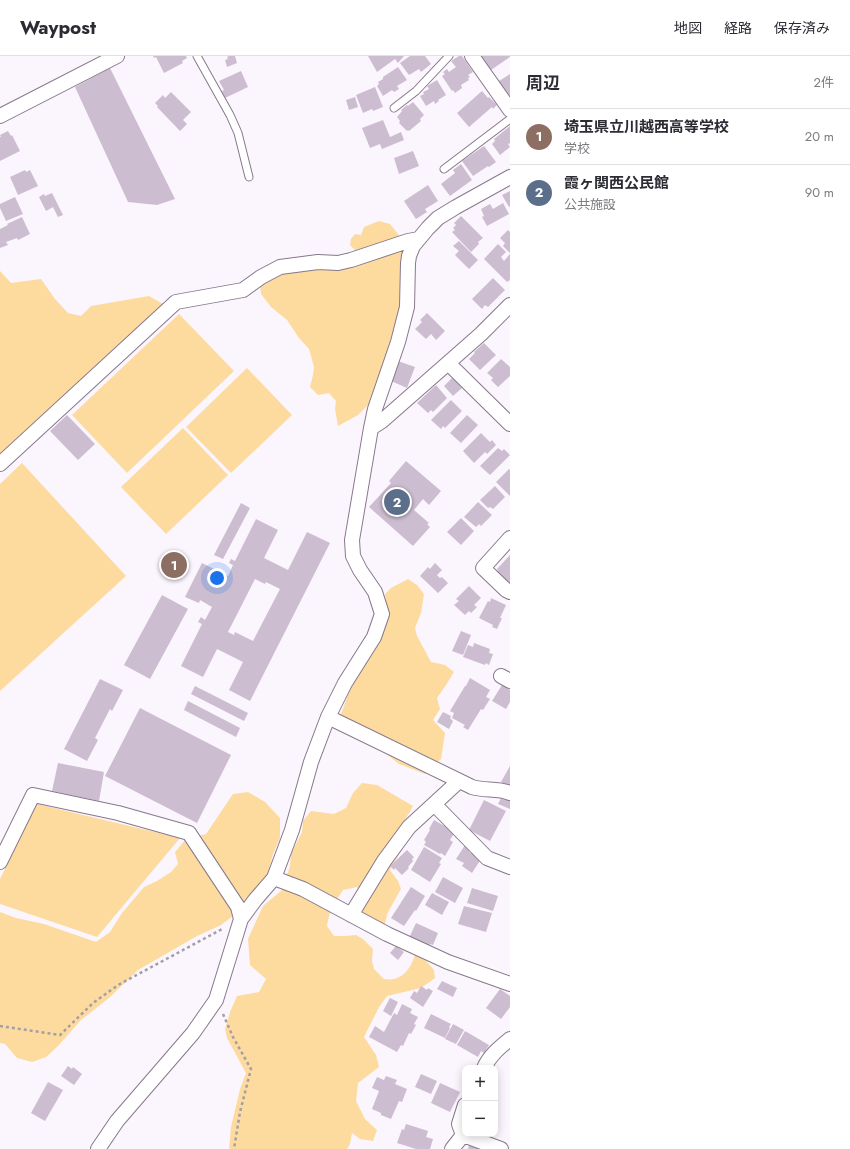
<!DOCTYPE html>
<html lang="ja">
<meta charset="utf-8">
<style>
:root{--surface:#fff;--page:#f2f2f3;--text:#2b2b33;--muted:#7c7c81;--line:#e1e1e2;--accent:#d93025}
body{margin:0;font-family:Jost,"Noto Sans JP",sans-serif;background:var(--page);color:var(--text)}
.controls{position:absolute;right:12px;bottom:12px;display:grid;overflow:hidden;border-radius:8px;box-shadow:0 2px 10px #0003}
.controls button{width:36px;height:36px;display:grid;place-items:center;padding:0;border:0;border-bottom:1px solid var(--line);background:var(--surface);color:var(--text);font:20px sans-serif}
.you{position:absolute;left:217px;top:522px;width:14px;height:14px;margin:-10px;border:3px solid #fff;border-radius:50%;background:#1a73e8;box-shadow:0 0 0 6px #1a73e833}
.badge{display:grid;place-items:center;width:26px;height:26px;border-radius:50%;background:var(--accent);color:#fff;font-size:13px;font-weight:700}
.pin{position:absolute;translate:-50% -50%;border:2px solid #fff;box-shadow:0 1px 4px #0006}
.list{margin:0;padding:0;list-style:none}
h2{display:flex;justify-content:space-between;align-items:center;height:52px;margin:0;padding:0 16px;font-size:17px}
h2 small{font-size:13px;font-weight:400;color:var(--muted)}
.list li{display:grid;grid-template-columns:26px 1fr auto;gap:12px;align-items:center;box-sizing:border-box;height:56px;padding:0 16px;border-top:1px solid var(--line)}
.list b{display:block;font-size:15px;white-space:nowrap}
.list p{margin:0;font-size:13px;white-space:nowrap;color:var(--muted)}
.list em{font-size:13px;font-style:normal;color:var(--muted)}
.map{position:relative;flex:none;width:510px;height:1093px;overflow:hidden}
header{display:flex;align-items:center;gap:24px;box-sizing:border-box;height:56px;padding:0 20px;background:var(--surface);border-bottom:1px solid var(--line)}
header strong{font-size:19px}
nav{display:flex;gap:22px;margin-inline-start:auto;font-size:14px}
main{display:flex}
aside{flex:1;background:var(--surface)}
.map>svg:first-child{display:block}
</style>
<header>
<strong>Waypost</strong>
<nav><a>地図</a><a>経路</a><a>保存済み</a></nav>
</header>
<main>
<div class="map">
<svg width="510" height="1093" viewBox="0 0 510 1093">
<rect width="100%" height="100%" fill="#fbf5fd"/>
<!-- green -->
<path fill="#fddb9f" d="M379,165L390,168L402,183L404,191L402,241L396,273L389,289L384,307L376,326L371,346L358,359L338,370L335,353L336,345L329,337L318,339L310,331L313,319L314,311L309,293L299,282L287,264L271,251L261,238L260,226L276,218L353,207L355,194L350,189L351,183L355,178L361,179L364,171Z
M0,215L11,227L41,223L55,243L68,257L81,260L91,250L149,240L163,248L115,293L0,399Z
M179,258L234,315L127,417L72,359Z
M247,312L292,359L231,417L186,371Z
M183,372L228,419L166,478L121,431Z
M22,407L126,520L0,635V428Z
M408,523L417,529L424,538L421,557L415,572L417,580L431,606L445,609L454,616L446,629L437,642L440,653L433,664L445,677L441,703L425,718L399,708L389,700L381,692L340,660C346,647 350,629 357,617C376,586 392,579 385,538L391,532Z
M362,727L377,729L413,750C408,760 401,768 398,778L406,786L390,814L398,825L401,833L388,856L384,870L361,859L365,847L357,831L343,834C335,846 329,855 327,870L334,880H345L356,879L363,883L373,893L372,905L374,913L384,923C387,923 391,924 394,923C406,920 411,910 415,899L426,905L434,914L435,922L421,932L387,940L379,951L364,981L376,999L379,1011L358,1027L356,1045L365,1063L377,1074L373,1085L360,1083L352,1077L350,1088L347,1093H229L231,1071L240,1033L246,1017L227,982L225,973L230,956L237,940L259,936L266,923L250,909L248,883L263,850L282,834L290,810L291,798L302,776L303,765L311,755L334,758L346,752L353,737Z
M248,736L265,746L280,762V782L273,798L267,821L248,841L233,860L221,869L197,880L138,914L109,942L81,964L58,990L46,1001L32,1006L17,1002L5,988L0,987V856L16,862L44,868L96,886L110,876L122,857L144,831L157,825L171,816L178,808L175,796L186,783L206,778L233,738Z
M37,748L180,782L97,881L0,848V823Z"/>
<!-- building -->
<path fill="#cdbdd1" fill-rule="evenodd" d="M153,0H186L187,2L182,5L183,7L164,17L156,1L154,2Z
M229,0H235L237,7L227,11L225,4L228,3L227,1Z
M368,0H404L398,7L395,3L377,16Z
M410,0H425L431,8L421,16L419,13L409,19L400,7Z
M459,0H462L473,16L468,19L470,21L468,22L469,24L461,29L462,32L455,37L453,34L452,35L442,20L445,18L443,16L447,13L449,16L456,11L451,5Z
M477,0H510V1L488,16Z
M398,11L407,24L397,30L399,33L394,36L392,34L383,40L377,30L379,28L378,26L383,23V21Z
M110,12L175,143L157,149L128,146L75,31Z
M241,15L248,31L225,42L222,35L224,34L219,25Z
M510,18V39L506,42L496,27Z
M437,24L446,39L438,44L439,45L435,48L434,45L426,50L420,40L424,38L423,36L429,33L427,30Z
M375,31L383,51L373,55L372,53L363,57L356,39Z
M482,35L488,42L489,41L497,49L493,53L492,51L469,71L457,57Z
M171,36L191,56L183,64L187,68L180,75L157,51L158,50L155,47L163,39L165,42Z
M355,41L358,51L349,54L346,44Z
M413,46L424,59L420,63L421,65L409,75L408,74L407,75L399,67L400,65L397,61L402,55L401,54L407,49L408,50Z
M383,64L390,81L401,76L404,84L382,93L380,88L370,92L362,72Z
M510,70V87L508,88L510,91L500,99L492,88L495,85L494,83Z
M8,75L11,80L12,79L20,95L0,105V81H1L0,79Z
M484,90L496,106L489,111L488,110L473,120L462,105Z
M413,95L419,110L399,118L394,102Z
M461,108L472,124L450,140L441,128L455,117L453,114Z
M25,114L26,116L30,114L38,130L18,139L10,121Z
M428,129L438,145L425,153L427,156L416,163L404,145Z
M510,135V150L509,151L502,139Z
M52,137L63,159L58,161L53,151L46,155L39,141L44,138L45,140Z
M15,141L23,158L6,165L0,152V148Z
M503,147L509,158L487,170L482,161L484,160L481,153L490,148L493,153Z
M461,160L483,182L478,186L479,188L471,196L452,176L455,174L453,172L456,169L454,167Z
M22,161L30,178L18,184L17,182L6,186L8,189L0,192V173L8,169L7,168Z
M508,174L510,176V197L503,190L505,187L500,182Z
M459,185L478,204L469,213L455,199L459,195L453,190Z
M498,188L506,196L501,201L504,205L510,198V224L507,226L484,203Z
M493,222L505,234L488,251L485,249L482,253L472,243Z
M427,257L445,275L436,284L431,278L426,283L415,273L422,266L420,264Z
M484,287L496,299L480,314L469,303L475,297L474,296Z
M501,303L510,311V320L498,331L491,324L493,322L487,317Z
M398,305L415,311L407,332L391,325Z
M452,322L462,332L453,340L444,330Z
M436,329L447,342L433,356L431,354L428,357L417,347Z
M451,344L462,355L445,372L443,370L441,373L431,364Z
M67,359L95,388L78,404L50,375Z
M467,359L478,369L461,387L450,377Z
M481,377L490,386L492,384L496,389L487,398L485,396L474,407L463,395Z
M498,392L502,395L504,393L510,399L490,419L480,410Z
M406,405L441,435L429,449L423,443L414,454L429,467L427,468L430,471L413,490L369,451L391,427L389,425Z
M509,413L510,414V440L496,426Z
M495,430L505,441L493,453L490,451L488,452L480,444Z
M478,446L492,459L481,470L479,468L476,471L464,461Z
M241,447L250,452L223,503L214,499Z
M461,462L474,475L461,489L447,476Z
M256,463L278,474L264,502L288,514L307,476L330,487L250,645L229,634L243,606L217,593L203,621L181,610L202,568L198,566L201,561L205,564L212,551L200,544L199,547L185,541L202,507L228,520L233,509L229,507L231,503L235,505ZM255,523L265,528L266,526L280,533L253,585L235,576L234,579L228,576Z
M510,499V526L508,528L496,517L498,515L497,513Z
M435,507L442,514L437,519L440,522L442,521L448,527L438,537L420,520L428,511L430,513Z
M469,530L481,542L474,549L477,551L471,557L469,555L465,559L454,549L459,545L456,543Z
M162,539L188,553L150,623L124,609Z
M491,542L506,549L500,562H502L497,573L492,571L493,569L479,562L488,545L490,546Z
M461,575L471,579L463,599L452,595Z
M474,587L490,593L489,597L493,598L489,609L486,607L485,609L463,601L468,589L473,591Z
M470,622L490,634L486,641L490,643L483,654L481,653L468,674L463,671L465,669L452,662L454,657L450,655L465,630H466Z
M100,623L123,634L112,655L110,653L95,682L98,684L87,705L64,693Z
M502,629L510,634V646L506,653L492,645Z
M195,630L248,657L244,665L191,638Z
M188,645L240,672L236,681L184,654Z
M140,652L231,699L197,767L105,720Z
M443,656L451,660L450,662L453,665L449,673L437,666Z
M58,707L104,716L99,745L52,735Z
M510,710V731L501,726Z
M502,740L510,743V753L498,748Z
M484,744L506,755L490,785L469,774Z
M434,764L455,776L450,784L453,786L445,800L441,797L440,798L424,789L426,786L424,784L430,774L429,773Z
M465,789L471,793L469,796L481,803L472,817L462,810L464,807L456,803Z
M424,791L442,802L439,807L441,808L430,826L411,814Z
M407,794L414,801L412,803L413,805L408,811L409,812L402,819L395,812L394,814L390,810Z
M443,821L463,832L455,847L435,836Z
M411,831L425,840L416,855L415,854L404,870L391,862Z
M472,832L498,840L493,855L467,847Z
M432,837L449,846L442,859L425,849Z
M464,850L492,857L486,876L458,868Z
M416,867L438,877L433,889L430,888L428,893L409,882Z
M396,890L404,896L398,904L390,897Z
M442,925L457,932L453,941L437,933Z
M421,930L427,934L428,932L433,935L423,951L410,942L414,935L417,937Z
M500,933L510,940V951L501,963L486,952Z
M390,942L398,946L391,960L383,955Z
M402,948L412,953L410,957L418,961L414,968L416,969L411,978L409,977L403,990L401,989L397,996L369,981L375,970L384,976L394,957L397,959Z
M431,958L451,968L449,971L450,972L445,982L424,972Z
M453,968L464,974L456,988L445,983Z
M465,975L489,989L484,997L481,995L478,1001L457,989Z
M68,1010L72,1013L73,1011L82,1018L74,1029L61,1020Z
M421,1018L437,1025L431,1038L415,1031Z
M386,1020L397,1024L395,1028L407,1033L402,1046L399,1045L391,1063L381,1059V1057L372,1053L379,1035L372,1032L377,1021L384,1024Z
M48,1026L63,1034L45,1065L31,1057Z
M440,1027L460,1036L450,1056L431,1047Z
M406,1068L428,1075L426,1081L433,1083L430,1093H416L397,1087L402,1073L404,1074Z
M470,1086L485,1093H468Z"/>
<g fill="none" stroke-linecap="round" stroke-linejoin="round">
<!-- lane casing -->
<g stroke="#87788b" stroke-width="9">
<path id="lane" d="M197,0L230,59L238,77L249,121
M394,52L416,35L449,0
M444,113L510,63"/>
</g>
<!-- street casing -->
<g stroke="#87788b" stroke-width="16">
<path id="street" d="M472,0L510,54
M0,60L117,0
M448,307L510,368
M371,372L375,353L398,286L407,251L408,207L409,200L413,190L428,172L438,162L456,151L510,121
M0,408L176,246L243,234L261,221L280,211L318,206L338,207L351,204L408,185L419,183
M510,482L483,512L506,534L510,536
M501,620L510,625
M328,661L472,731C484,735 498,732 510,737
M434,748L487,802L510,811
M0,806L33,739L118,757L189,777L238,851L241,863
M274,822L303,833L387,878L448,906L510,928
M351,859L384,805L409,771L459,725
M484,1012C490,999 499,992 510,983
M463,1079L459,1068L465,1049
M98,1093L117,1065L193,977L216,944L241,863L255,844L274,822L292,774L311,706L328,661L345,627L374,581L382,558L375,536L360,514L353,500L352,484L371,372L382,365L481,278L510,249
M452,1093L463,1079L501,1093"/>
</g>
<!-- path -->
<path stroke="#a49ea5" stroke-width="2.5" stroke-dasharray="3 3" stroke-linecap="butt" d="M223,958L233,981L251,1013L240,1056L234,1093
M0,970L60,979L93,947L118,929L224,872"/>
<!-- lane -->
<use href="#lane" stroke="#fff" stroke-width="7"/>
<!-- street -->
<use href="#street" stroke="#fff" stroke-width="14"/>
</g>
</svg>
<div class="controls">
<button>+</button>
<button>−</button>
</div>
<div class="you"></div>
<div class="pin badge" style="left:174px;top:509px;background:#8d6e63">1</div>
<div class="pin badge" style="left:397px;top:446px;background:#5c6f8a">2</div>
</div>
<aside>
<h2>周辺<small>2件</small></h2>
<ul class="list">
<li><span class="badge" style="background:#8d6e63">1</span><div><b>埼玉県立川越西高等学校</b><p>学校</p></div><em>20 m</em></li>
<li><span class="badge" style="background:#5c6f8a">2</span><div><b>霞ヶ関西公民館</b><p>公共施設</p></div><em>90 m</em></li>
</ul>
</aside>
</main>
